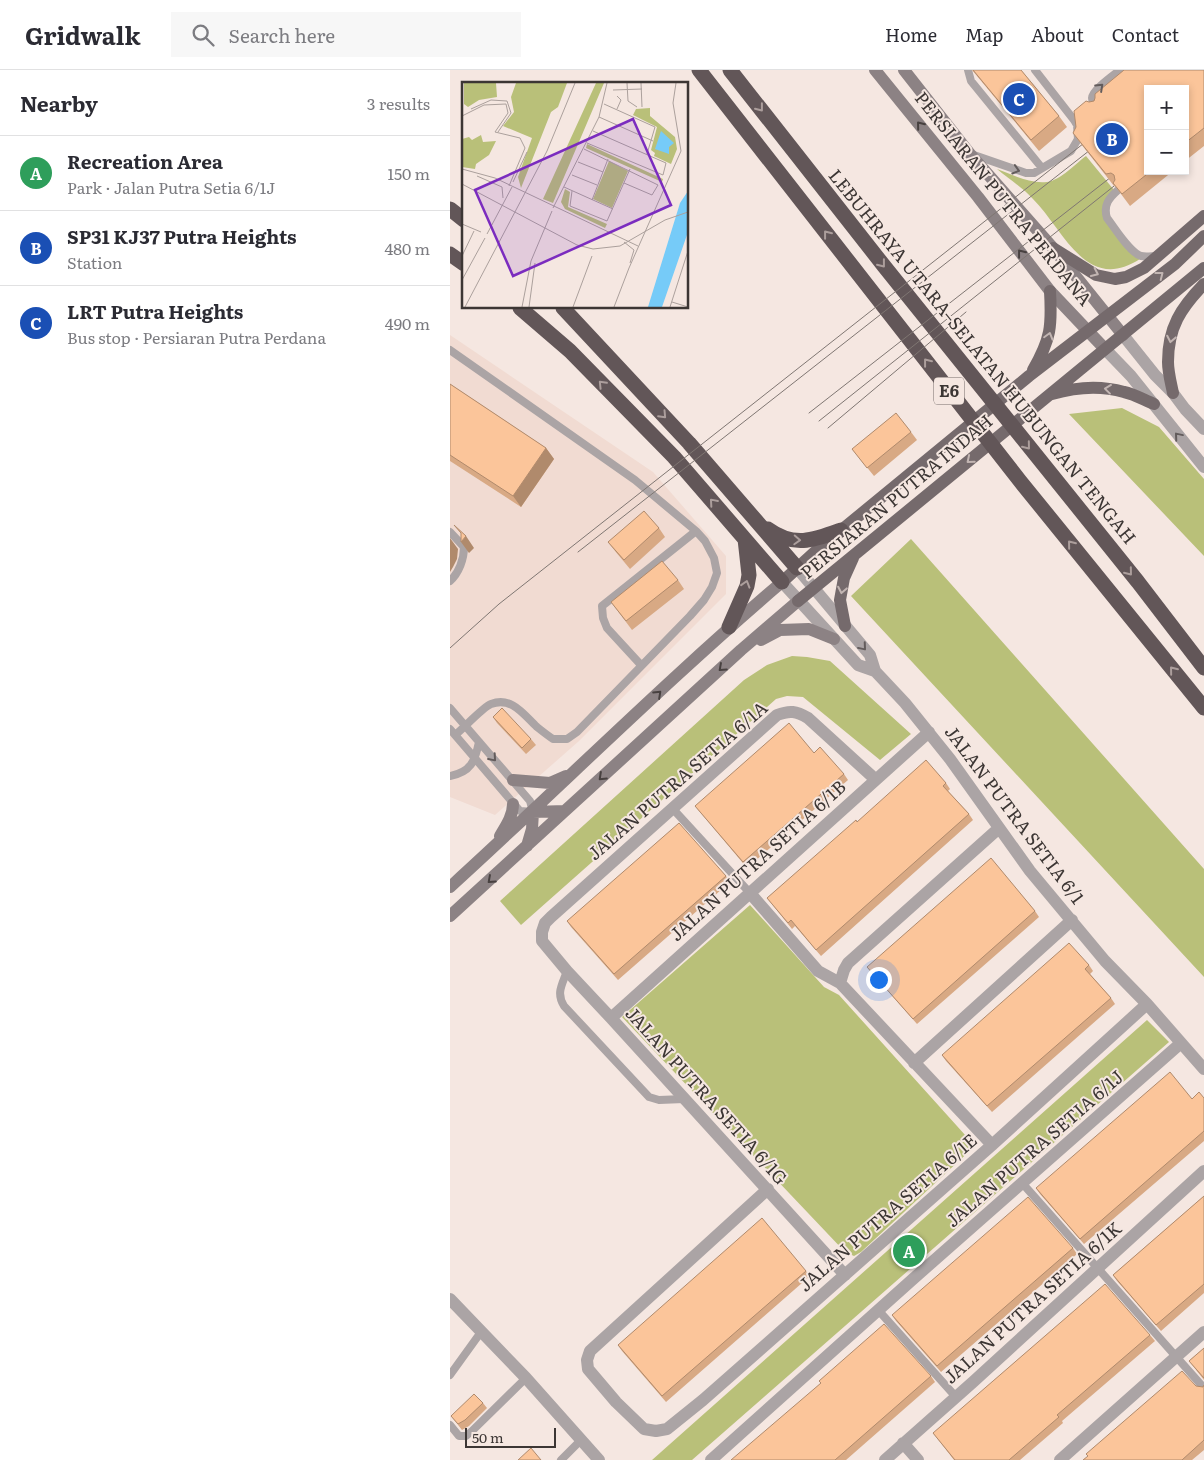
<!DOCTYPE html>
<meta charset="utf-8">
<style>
:root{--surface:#fff;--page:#f7f7f7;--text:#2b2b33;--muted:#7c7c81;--line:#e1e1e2;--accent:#d93025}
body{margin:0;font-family:Literata,serif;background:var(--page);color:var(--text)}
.controls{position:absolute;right:15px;top:15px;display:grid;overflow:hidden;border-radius:0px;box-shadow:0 2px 8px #0003}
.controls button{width:45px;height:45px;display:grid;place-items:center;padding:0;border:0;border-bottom:1px solid var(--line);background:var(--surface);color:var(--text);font:25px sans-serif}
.scale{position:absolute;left:15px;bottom:12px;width:91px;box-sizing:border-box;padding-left:5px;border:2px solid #3c3634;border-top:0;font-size:14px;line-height:18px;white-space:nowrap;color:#3c3634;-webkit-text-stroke:4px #f5e7e1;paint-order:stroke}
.you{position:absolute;left:428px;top:909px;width:18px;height:18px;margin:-12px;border:4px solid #fff;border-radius:50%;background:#1a73e8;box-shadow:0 0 0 8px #1a73e833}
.badge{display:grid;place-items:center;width:32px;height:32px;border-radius:50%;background:var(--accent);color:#fff;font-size:16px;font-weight:700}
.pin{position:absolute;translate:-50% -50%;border:2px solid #fff;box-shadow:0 1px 5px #0006}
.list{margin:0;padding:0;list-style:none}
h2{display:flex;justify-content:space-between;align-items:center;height:65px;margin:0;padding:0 20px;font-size:21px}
h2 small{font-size:16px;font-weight:400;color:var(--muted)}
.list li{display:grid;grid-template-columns:32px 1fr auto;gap:15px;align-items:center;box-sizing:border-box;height:75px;padding:0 20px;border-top:1px solid var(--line)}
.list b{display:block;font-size:19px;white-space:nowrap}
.list p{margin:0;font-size:16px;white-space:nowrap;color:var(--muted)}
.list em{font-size:16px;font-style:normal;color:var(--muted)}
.icon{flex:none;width:28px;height:28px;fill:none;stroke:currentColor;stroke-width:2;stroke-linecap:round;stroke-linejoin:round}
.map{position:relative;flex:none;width:754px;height:1390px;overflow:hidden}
header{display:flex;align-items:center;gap:30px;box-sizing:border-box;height:70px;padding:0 25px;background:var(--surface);border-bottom:1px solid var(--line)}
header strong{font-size:24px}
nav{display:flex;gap:28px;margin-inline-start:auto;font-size:18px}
.search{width:350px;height:45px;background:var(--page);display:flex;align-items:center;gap:12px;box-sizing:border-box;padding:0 18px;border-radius:0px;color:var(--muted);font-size:19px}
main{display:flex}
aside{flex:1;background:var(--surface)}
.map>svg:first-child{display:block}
</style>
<header>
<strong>Gridwalk</strong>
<div class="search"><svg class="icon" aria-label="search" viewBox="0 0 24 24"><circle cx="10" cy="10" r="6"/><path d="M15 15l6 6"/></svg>Search here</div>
<nav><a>Home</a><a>Map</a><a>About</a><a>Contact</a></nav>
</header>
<main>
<aside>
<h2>Nearby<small>3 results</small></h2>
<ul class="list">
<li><span class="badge" style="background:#2e9e5b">A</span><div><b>Recreation Area</b><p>Park · Jalan Putra Setia 6/1J</p></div><em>150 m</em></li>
<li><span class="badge" style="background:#1a4fb4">B</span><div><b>SP31 KJ37 Putra Heights</b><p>Station</p></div><em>480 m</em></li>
<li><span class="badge" style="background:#1a4fb4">C</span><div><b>LRT Putra Heights</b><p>Bus stop · Persiaran Putra Perdana</p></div><em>490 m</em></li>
</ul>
</aside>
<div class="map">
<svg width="754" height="1390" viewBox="0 0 754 1390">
<rect width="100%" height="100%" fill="#f5e7e1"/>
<!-- built -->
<path fill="#f1dbd2" d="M0,265L203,402L276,486V524L129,671L45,745L0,727Z"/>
<!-- green -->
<path fill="#b9c079" d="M636,86L664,120L652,142L690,189C636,224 614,160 583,129C573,118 559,109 547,99C563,105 580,114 597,112C611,110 625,94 636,86Z
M672,338L709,357L754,409V486L619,344Z
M461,469L754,799V907L401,526Z
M342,586L357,587L380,591L461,664L430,690L353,627L337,626L326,629L71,855L50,831L294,610L317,595Z
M300,835L374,917L389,925L525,1076L411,1182L404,1186L395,1182L172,947Z
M697,950L719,972L242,1390H202Z"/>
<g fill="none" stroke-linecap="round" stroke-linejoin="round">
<!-- service -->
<path stroke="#aba4a5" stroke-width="8" d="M518,0L521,11L592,98
M648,38C646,36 642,32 642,28C642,20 664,5 670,0
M524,85L576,103H584L621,81L628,69L627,55L624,50L585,0
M668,120C659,128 653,135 657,148C665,158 679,182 691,186C696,187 702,186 707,186
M0,280L185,410L246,461L255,471L264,488L267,503L262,517L254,530L240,546L127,662L117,669H103C97,665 92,661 87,657C74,645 62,626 41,634C33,637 13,659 5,665
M0,462L14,477C14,489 9,503 0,511
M191,595L157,558L153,548L152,536L246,461
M0,638L80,731L83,742L70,741L0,659
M0,706C21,702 25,691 29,672
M223,739L300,823
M117,901C112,915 106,923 114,936L199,1027L209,1030L234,1029
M573,1114L754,1318
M429,1241L506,1327
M0,1305L31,1262
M0,1355L9,1366H16L22,1361L76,1308
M111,1390L131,1370"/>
<!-- minor -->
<path stroke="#aba4a5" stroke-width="12" d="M673,265L705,305L723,323L735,339L754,359
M655,279L681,306L754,397
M347,498L420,585L425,601
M332,512L408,595L425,601L455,633L500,689L580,801L655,891L697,934L754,999
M300,823L368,901L390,913L542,1075
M390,913L394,900L398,893L548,759
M161,948L479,662
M464,993L622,850
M318,1119L140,1281L137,1290L138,1299L166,1332L194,1359L206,1361L217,1359L253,1330L542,1075L697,934
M395,1205L161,948L117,901L92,871V862L95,853L101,847L327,645C340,640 346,641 358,648L425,709
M453,1373L468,1390
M261,1390L463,1209L731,973
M435,1390L523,1312L754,1101
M610,1390L754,1262"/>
<!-- tertiary -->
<path stroke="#aba4a5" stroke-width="12" d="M0,1229L76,1308L149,1390"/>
<!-- secondary -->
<path stroke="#8c8284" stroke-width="12" d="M425,0L528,127L600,221L655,279
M454,0L520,84L603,178L673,265
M311,570L330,560L359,559L384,569
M63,710L100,713L116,706
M83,742L115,741
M50,766C56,756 63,746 63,734
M77,776L82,759L83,742
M0,817C111,716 218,609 332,512
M0,846L291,580L348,531"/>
<!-- primary -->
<path stroke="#756a6c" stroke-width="12" d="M603,178L646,205L665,209L676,207L694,198L754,146
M583,300C601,269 602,256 600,221
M723,323C721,313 718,302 718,292C718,257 731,238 754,214
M602,324C626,317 650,315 674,322C684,324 694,330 704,334
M332,512L366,481L579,306L725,194L754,166
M348,531L754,198
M395,556L390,530L394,508L403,488"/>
<!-- motorway -->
<path stroke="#625658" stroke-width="15" d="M249,0L570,411L754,638
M280,0L434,196L688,512L754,598
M0,139L14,150
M0,184L14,194
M70,238L120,281L224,387L332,512
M113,238L239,373L347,498
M318,459C344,478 364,470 391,460
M279,557L297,516L299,505L295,469"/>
<!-- tram -->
<path stroke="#7f7672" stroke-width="1" d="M359,343L670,100
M369,351L698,89
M378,358L516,242
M128,482L649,73
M0,578L49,534L643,66"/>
</g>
<!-- wall -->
<path fill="#d8a984" d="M522,0H571L609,46L617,57L589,81Z
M754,0V76L735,91V19L698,101H723L680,136L665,116H664L631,74L623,63L639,32Z
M0,314L96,378L104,389L71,437L0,391Z
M461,362L467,370L424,406L402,379Z
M209,458L215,467L180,499L165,481L158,472Z
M228,510L234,519L182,560L161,532Z
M43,647L81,669L86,675L76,684L47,653Z
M364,683L394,704L398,710L297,798L245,736Z
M496,713L500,719L498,721L519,744L523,750L371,886L345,856L342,859L317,828L407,752Z
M276,806L280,812L168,910L121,857L117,851Z
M585,841L589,847L467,954L421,902L417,897Z
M639,895L643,901L640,904L661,928L665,934L542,1042L496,991L492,985Z
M754,1028V1071L634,1174L590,1124L586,1118L742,1029Z
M754,1126V1223L711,1261L667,1211L663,1205Z
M623,1178L627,1184L491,1302L446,1251L442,1245Z
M356,1201L360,1206L216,1332L172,1281L168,1275Z
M700,1265L705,1271L612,1351L613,1353L570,1390H504L483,1363Z
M754,1278V1310L739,1291Z
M481,1306L485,1312L396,1390H281Z
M754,1315V1380L742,1390H633L746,1316L753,1317Z
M33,1333L37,1338L19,1356L12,1360L1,1346Z"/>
<!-- shaded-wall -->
<path fill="#b08a6c" d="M96,378L104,389L71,437L63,426Z
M16,466L24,478L19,483L11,472Z
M0,468L8,479L7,489L3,497L0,502Z"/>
<!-- building -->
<path fill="#fbc59a" stroke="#b08a6c" d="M523,0H571L609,46L581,70Z
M674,0H754V58L735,73V19H698V101H701L672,124L663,113L665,110L664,105L661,103L656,104L623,63L626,57L624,41L636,31L639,32L644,31L645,28V24Z
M0,314L96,378L63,426L0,385Z
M446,343L461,362L417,398L402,379Z
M194,441L209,458L174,490L158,472Z
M4,455L16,466L11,472V463Z
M212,491L228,510L176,551L161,532Z
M52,638L81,669L72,678L43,647Z
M339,653L364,683L370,677L394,704L293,792L245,736Z
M476,690L496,713L493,716L519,744L366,880L341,850L338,853L317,828L406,750L407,752Z
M229,753L276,806L164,904L117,851Z
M541,788L585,841L463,949L417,897Z
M619,873L639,895L635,899L661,928L537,1036L492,985Z
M720,1002L742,1029L749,1022L754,1028V1061L630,1169L586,1118Z
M754,1126V1214L706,1255L663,1205Z
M578,1127L623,1178L487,1296L442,1245Z
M312,1148L356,1201L212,1326L168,1275Z
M655,1214L700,1265L607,1345L609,1347L559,1390H505L483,1363Z
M434,1254L481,1306L385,1390H281L371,1313L369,1311Z
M754,1278V1308L739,1291Z
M732,1301L746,1316L753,1317L754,1315V1370L732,1390H633L638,1386L636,1384Z
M24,1324L33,1333L15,1350L8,1354L1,1346Z
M81,1378L91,1390H68Z"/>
<!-- one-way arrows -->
<defs><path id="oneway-chevron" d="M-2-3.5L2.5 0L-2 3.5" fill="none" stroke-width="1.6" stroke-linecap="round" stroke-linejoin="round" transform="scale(1.25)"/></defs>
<g stroke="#635c5c">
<use href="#oneway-chevron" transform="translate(650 17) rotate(-43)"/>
<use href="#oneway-chevron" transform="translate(566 100) rotate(17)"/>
<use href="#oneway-chevron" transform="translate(728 366) rotate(-130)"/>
<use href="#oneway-chevron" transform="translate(413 577) rotate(50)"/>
<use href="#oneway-chevron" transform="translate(43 688) rotate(49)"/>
</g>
<g stroke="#ac9e9c">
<use href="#oneway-chevron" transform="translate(310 38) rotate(52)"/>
<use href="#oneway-chevron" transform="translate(377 164) rotate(-128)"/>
<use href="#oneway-chevron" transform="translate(432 194) rotate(52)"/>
<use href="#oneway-chevron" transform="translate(477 292) rotate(-128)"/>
<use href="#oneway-chevron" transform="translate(152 314) rotate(-134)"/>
<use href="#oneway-chevron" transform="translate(213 345) rotate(47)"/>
<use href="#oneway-chevron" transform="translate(577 376) rotate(51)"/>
<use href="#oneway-chevron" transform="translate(263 432) rotate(-131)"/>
<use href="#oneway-chevron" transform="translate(347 470) rotate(3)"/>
<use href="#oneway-chevron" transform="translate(621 474) rotate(-129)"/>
<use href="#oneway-chevron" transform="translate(679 502) rotate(51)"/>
<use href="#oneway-chevron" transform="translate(296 514) rotate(-73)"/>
<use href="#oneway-chevron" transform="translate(723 600) rotate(-129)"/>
</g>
<g stroke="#484140">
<use href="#oneway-chevron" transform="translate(470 55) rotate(-129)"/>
<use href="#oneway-chevron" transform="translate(571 183) rotate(-128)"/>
<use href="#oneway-chevron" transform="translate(272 598) rotate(138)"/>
<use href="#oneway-chevron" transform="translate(208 624) rotate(-43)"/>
<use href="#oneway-chevron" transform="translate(152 707) rotate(137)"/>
<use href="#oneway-chevron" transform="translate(41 810) rotate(138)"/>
</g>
<g stroke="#c2b5b2">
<use href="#oneway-chevron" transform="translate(645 203) rotate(25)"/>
<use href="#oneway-chevron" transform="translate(710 205) rotate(-38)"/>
<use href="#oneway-chevron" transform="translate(599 266) rotate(-74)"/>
<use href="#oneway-chevron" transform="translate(721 269) rotate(101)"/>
<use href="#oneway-chevron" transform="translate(658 319) rotate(-173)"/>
<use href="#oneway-chevron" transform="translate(520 390) rotate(140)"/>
<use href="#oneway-chevron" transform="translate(392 520) rotate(101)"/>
</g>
<g text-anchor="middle" stroke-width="4" stroke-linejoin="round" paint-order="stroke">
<!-- shield labels -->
<rect fill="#f5e7e1" stroke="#746b68" stroke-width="1" x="484" y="307.5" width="30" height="27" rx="4"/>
<g font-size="16" font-weight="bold" fill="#3c3634">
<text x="499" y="327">E6</text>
</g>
<!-- street labels -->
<g font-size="18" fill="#3c3634" stroke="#f5e7e1">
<text transform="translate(553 129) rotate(51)" y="6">PERSIARAN PUTRA PERDANA</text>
<text transform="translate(532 287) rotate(51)" y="6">LEBUHRAYA UTARA–SELATAN HUBUNGAN TENGAH</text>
<text transform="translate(447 427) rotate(-40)" y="6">PERSIARAN PUTRA INDAH</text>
<text transform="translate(228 711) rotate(-41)" y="6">JALAN PUTRA SETIA 6/1A</text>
<text transform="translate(564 745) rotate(53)" y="6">JALAN PUTRA SETIA 6/1</text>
<text transform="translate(308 791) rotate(-42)" y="6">JALAN PUTRA SETIA 6/1B</text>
<text transform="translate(256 1026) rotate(48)" y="6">JALAN PUTRA SETIA 6/1G</text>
<text transform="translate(585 1079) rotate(-41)" y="6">JALAN PUTRA SETIA 6/1J</text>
<text transform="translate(438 1143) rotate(-41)" y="6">JALAN PUTRA SETIA 6/1E</text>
<text transform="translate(583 1233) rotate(-42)" y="6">JALAN PUTRA SETIA 6/1K</text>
</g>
</g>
<!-- overview -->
<g transform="translate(12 12)">
<rect width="226" height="226" fill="#f5e7e1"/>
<path d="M2,1H34L35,15L17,18L6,25L2,22ZM54,1H105L96,25L89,30L59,106L56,95L70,56L41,44L52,30L49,15ZM134,1H142L91,121L81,117ZM188,26V34L213,55L215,67L209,82L192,74L193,71L189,68L195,45L171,33L174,27ZM19,53L21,60L34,59L27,73L14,82L13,87L0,85V57L7,55L10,58ZM125,62L201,97L200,100L124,66ZM147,79L166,89L150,126L131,117ZM103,107L108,110L106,125L145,142L143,146L103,127L99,120Z" fill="#b9c079"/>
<path d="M199,49L212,61L207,65V72L193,67ZM226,109V150L200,225H186L218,121Z" fill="#76cbf8"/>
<path fill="none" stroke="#aba09c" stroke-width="1" d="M165,1L166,19L175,25M179,1L180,25M151,8L180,7M155,14L159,18L155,27M142,22L193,45L185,72M9,27L29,18L45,19L49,31L36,50M0,34L22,23L44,22L46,31L33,50L58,56L63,66L47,104M137,35L191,59M125,61L201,93L204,81L131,49M122,67L196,103L190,113L162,101M116,80L141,90M0,87L33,96L176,164M110,93L135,103M15,94L40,105L41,116M51,100L65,70M0,102L115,163L131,167L158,164L203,138L226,130M102,105L151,127M110,109L108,124L145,139L168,87M130,118L146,77M91,126L137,35L145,1M0,142L19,150M25,152L50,105M162,160L172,168L168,181M0,174L12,149M167,186L219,69L211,21L214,1M0,198L23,156M210,220L226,225M3,225L85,69L113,1M60,225L69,179L90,129M67,225L73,181M111,225L130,174M152,225L167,186M208,225L226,169"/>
<path fill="#7b2cbf" fill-opacity="0.15" stroke="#7b2cbf" stroke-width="2.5" d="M171,37L209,123L51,194L13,108Z"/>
<rect width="226" height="226" fill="none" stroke="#3c3634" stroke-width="2.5"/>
</g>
</svg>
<div class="controls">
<button>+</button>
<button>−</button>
</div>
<div class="scale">50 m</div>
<div class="you"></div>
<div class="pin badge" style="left:459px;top:1181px;background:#2e9e5b">A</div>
<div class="pin badge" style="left:662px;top:69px;background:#1a4fb4">B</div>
<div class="pin badge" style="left:569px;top:29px;background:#1a4fb4">C</div>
</div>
</main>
